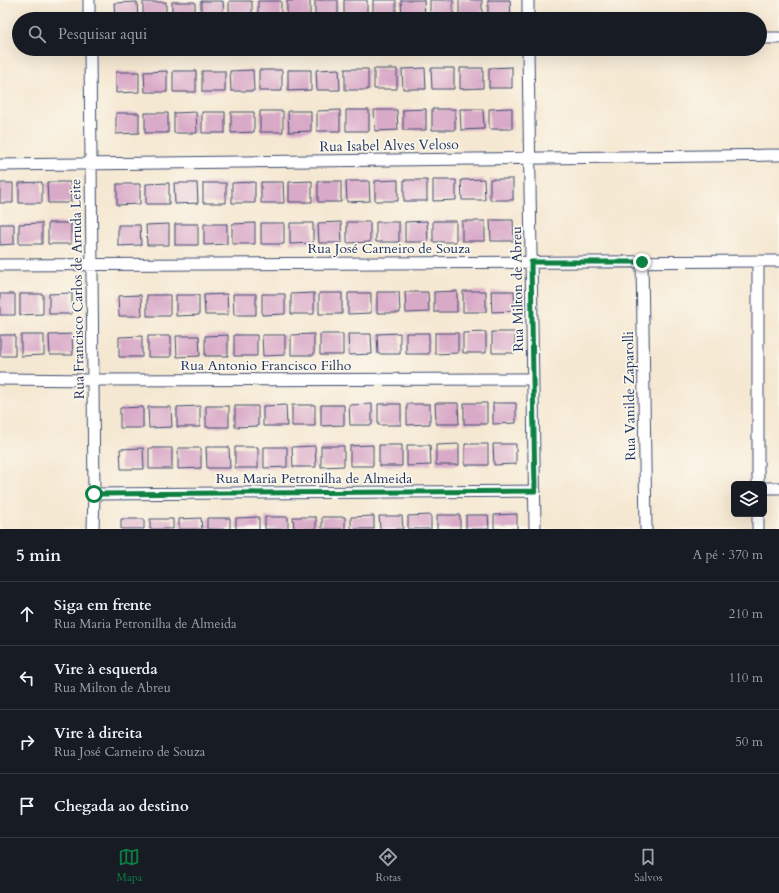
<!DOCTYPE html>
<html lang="pt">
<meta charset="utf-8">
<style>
:root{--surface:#171b24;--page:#20242c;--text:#f1f3f6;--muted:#9ea1a6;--line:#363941;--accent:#0b8043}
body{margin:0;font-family:Cardo,serif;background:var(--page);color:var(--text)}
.controls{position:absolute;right:12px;bottom:12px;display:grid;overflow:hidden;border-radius:6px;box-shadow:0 4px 16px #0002}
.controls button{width:36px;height:36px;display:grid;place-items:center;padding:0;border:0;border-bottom:1px solid var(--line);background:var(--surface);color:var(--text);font:20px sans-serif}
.stop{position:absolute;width:12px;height:12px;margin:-9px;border:3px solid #0b8043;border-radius:50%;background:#fff}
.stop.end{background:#0b8043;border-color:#fff;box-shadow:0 1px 4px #0008}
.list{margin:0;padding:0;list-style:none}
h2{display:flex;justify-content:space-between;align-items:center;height:52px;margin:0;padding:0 16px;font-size:17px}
h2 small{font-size:13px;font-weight:400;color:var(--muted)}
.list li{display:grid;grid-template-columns:26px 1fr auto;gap:12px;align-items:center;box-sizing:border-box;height:64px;padding:0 16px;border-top:1px solid var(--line)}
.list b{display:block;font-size:15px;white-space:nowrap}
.list p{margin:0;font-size:13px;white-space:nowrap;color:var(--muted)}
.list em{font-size:13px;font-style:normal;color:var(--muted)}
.icon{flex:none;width:22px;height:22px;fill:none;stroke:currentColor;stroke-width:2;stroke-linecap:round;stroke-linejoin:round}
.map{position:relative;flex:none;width:779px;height:529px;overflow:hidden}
.search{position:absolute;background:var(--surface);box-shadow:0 4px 16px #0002;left:12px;right:12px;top:12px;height:44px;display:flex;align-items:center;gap:10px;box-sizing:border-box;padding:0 14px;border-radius:22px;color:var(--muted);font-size:15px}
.sheet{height:308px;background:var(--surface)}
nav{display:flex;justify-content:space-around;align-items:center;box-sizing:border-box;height:56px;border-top:1px solid var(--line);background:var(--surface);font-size:11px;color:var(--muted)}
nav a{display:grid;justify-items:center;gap:2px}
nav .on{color:var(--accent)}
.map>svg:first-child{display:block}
</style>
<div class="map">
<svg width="779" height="529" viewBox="0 0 779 529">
<rect width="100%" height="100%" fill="#fbf7ec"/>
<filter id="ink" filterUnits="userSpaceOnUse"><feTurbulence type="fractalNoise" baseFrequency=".025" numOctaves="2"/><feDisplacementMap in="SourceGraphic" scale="8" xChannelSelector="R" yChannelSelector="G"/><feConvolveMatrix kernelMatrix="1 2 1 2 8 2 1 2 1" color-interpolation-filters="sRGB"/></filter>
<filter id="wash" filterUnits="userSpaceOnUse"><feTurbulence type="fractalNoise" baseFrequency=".012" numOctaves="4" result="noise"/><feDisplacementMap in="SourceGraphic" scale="16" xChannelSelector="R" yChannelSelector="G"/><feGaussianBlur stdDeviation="0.9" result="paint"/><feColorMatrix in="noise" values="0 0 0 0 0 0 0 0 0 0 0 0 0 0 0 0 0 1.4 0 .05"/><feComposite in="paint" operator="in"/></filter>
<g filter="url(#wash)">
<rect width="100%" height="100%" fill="#f5e8d2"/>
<g id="blocks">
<!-- building -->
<path fill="#d9a9c8" d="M310,0V19H287V1Z
M315,0H338V19H315Z
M344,0H367V19H344Z
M373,0H396V19H373Z
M401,0H424L425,19H402Z
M430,0H453V19H430Z
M459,0H482V19H459Z
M488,0H510L511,18L488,19Z
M201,1H223L224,19H201Z
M229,1H252V19H229Z
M258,1H281V19H258Z
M137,2L138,19H115L114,3Z
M143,2H166V19H143Z
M172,2H195V19H172Z
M512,67V88H489V68Z
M425,68L426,89H403L402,69Z
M431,68H454V89H432Z
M460,68H483V88L460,89Z
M339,69L340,90H317L316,70Z
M345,69H368V90H345Z
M374,69H397V89H374Z
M253,70L254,91H231L230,71Z
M259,70H282V91H259Z
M288,70H311V90L288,91Z
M167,71V92H145L144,72Z
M173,71H196V92H173Z
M202,71H225V92H202Z
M116,72H139V92L116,93Z
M512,108V129H489V109Z
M426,109V130H403V110Z
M432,109H455V130H432Z
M460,109H483L484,129L461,130Z
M340,110V131H317V111Z
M346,110H369V131H346Z
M374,110H397L398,130L375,131Z
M260,111H283V132H260Z
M288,111H311V131L289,132Z
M196,112L197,133H174V113Z
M202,112H225V133H202Z
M231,112H254V132L231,133Z
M116,113H139V133L116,134Z
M145,113H168V133H145Z
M484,179L485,200H462L461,180Z
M490,179H513V200H490Z
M398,180V201H375V181Z
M404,180H427V201H404Z
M433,180H456V200L433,201Z
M312,181V202H289V182Z
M318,181H341V202H318Z
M346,181H369L370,201L347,202Z
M42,182V203H19V183Z
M47,182H70L71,203H48Z
M255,182V203H232V183Z
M261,182H283L284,203H261Z
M0,183H13V203H0Z
M169,183V204H146V184Z
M174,183H197L198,203L175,204Z
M203,183H226V203H203Z
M117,184H140V204L117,205Z
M490,220H513L514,241H491Z
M427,221L428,242H405V222Z
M433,221H456V242H433Z
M462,221H485V241H462Z
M341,222L342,243H319L318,223Z
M347,222H370V242L347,243Z
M376,222H399V242H376Z
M42,223V244H19V224Z
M48,223H71V244H48Z
M255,223V244H232V224Z
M261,223H284V244H261Z
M290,223H313V243L290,244Z
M0,224H14V244L0,245Z
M169,224V245H147L146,225Z
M175,224H198V245H175Z
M204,224H227V244L204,245Z
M118,225H140L141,245L118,246Z
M457,291V312H434V292Z
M463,291H486V312H463Z
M491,291H514L515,311L492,312Z
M377,292H399L400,313H377Z
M405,292H428L429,312L406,313Z
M72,293V314H49V294Z
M314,293V314H291V294Z
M319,293H342V314H319Z
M348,293H371V313L348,314Z
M0,294H15V315H0Z
M20,294H43V314L20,315Z
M227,294L228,315H205L204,295Z
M233,294H256V315H234Z
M262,294H285V314L262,315Z
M141,295L142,316H119L118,296Z
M147,295H170V316H147Z
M176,295H199V315L176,316Z
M486,332V353H463V333Z
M492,332H515V353H492Z
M400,333V354H378L377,334Z
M406,333H429V354H406Z
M435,333H458V353L435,354Z
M72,334L73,355H50L49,335Z
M314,334V355H291V335Z
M320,334H343V355H320Z
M348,334H371L372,354L349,355Z
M0,335H15V356H0Z
M21,335H44V355L21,356Z
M228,335V356H205V336Z
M234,335H257V356H234Z
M262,335H285V355L263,356Z
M142,336V357H119V337Z
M148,336H171V357H148Z
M176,336H199L200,356L177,357Z
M435,403H458L459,424H436Z
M464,403H487V424H464Z
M493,403H516V423L493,424Z
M372,404V425H350L349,405Z
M378,404H401V425H378Z
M407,404H430V424L407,425Z
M286,405L287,426H263V406Z
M292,405H315V426H292Z
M321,405H344V425L321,426Z
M200,406V427H177V407Z
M206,406H229V427H206Z
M235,406H258V426L235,427Z
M143,407V428H120V408Z
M148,407H171L172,427L149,428Z
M459,444V465H436V445Z
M465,444H488V465H465Z
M493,444H516V464L494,465Z
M373,445V466H350V446Z
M379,445H402V466H379Z
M407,445H430L431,465L407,466Z
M315,446L316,467H293L292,447Z
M321,446H344V466L321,467Z
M206,447H229L230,468H207Z
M235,447H258V468H235Z
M264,447H287V467L264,468Z
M143,448L144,469H121L120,449Z
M149,448H172V469H149Z
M178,448H201V468L178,469Z
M517,514V529H494V515Z
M431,515V529H408V516Z
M437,515H460V529H437Z
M466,515H488L489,529H466Z
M374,516V529H351V517Z
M379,516H402L403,529H380Z
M259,517V529H236V518Z
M265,517H288V529H265Z
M293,517H316V529H294Z
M322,517H345V529H322Z
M201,518L202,529H179V519Z
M207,518H230V529H207Z
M121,519H144V529H121Z
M150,519H173V529H150Z"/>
</g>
</g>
<g filter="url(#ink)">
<use href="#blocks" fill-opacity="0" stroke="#3c4b6f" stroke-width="1"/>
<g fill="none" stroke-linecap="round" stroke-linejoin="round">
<!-- street casing -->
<g stroke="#3c4b6f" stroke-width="13">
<path id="street" d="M89,0V19
M528,0V19
M760,38H779
M90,49L94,494L93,529
M528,49L535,529
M0,165L779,155
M758,261V484
M642,262L646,529
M0,265L779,261
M0,379L93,380L533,379
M764,488H779
M94,494L535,491
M758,514V529"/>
</g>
<!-- street -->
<use href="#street" stroke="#fff" stroke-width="11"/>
</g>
</g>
<g fill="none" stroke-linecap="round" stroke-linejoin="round" filter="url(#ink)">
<!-- route -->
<path stroke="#0b8043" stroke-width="5" d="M94,494L535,491L531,262H642"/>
</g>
<g text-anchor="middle" stroke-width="3.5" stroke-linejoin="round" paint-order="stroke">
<!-- street labels -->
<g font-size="14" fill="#1b2f5e" stroke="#fbf7ec">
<text transform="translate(389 145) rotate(-1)" y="5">Rua Isabel Alves Veloso</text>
<text x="389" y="253">Rua José Carneiro de Souza</text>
<text transform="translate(77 289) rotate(-91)" y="5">Rua Francisco Carlos de Arruda Leite</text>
<text transform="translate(517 289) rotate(-91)" y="5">Rua Milton de Abreu</text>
<text x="266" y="370">Rua Antonio Francisco Filho</text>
<text transform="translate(629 396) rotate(-91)" y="5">Rua Vanilde Zaparolli</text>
<text x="314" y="483">Rua Maria Petronilha de Almeida</text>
</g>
</g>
</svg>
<div class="controls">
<button><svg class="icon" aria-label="layers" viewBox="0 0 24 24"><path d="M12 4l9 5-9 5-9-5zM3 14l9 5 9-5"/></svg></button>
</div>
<div class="stop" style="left:94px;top:494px"></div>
<div class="stop end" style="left:642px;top:262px"></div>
<div class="search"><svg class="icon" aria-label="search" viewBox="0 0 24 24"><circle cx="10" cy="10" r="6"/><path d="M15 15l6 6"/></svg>Pesquisar aqui</div>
</div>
<section class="sheet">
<h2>5 min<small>A pé · 370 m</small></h2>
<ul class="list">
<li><svg class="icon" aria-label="ahead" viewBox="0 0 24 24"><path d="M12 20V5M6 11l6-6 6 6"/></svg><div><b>Siga em frente</b><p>Rua Maria Petronilha de Almeida</p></div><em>210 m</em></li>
<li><svg class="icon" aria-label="left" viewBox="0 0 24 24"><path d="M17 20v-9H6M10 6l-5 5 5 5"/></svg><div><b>Vire à esquerda</b><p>Rua Milton de Abreu</p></div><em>110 m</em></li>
<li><svg class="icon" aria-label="right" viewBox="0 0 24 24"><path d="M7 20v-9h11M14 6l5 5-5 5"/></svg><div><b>Vire à direita</b><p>Rua José Carneiro de Souza</p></div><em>50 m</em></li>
<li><svg class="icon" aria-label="arrive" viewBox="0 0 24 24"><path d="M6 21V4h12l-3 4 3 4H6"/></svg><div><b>Chegada ao destino</b></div></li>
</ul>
</section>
<nav>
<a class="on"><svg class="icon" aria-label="map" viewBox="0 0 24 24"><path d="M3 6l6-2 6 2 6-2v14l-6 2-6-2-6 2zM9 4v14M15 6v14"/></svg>Mapa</a>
<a><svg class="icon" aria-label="directions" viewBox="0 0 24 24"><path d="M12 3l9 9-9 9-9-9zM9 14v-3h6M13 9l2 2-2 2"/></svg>Rotas</a>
<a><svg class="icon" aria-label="saved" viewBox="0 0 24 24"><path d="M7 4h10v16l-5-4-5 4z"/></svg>Salvos</a>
</nav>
